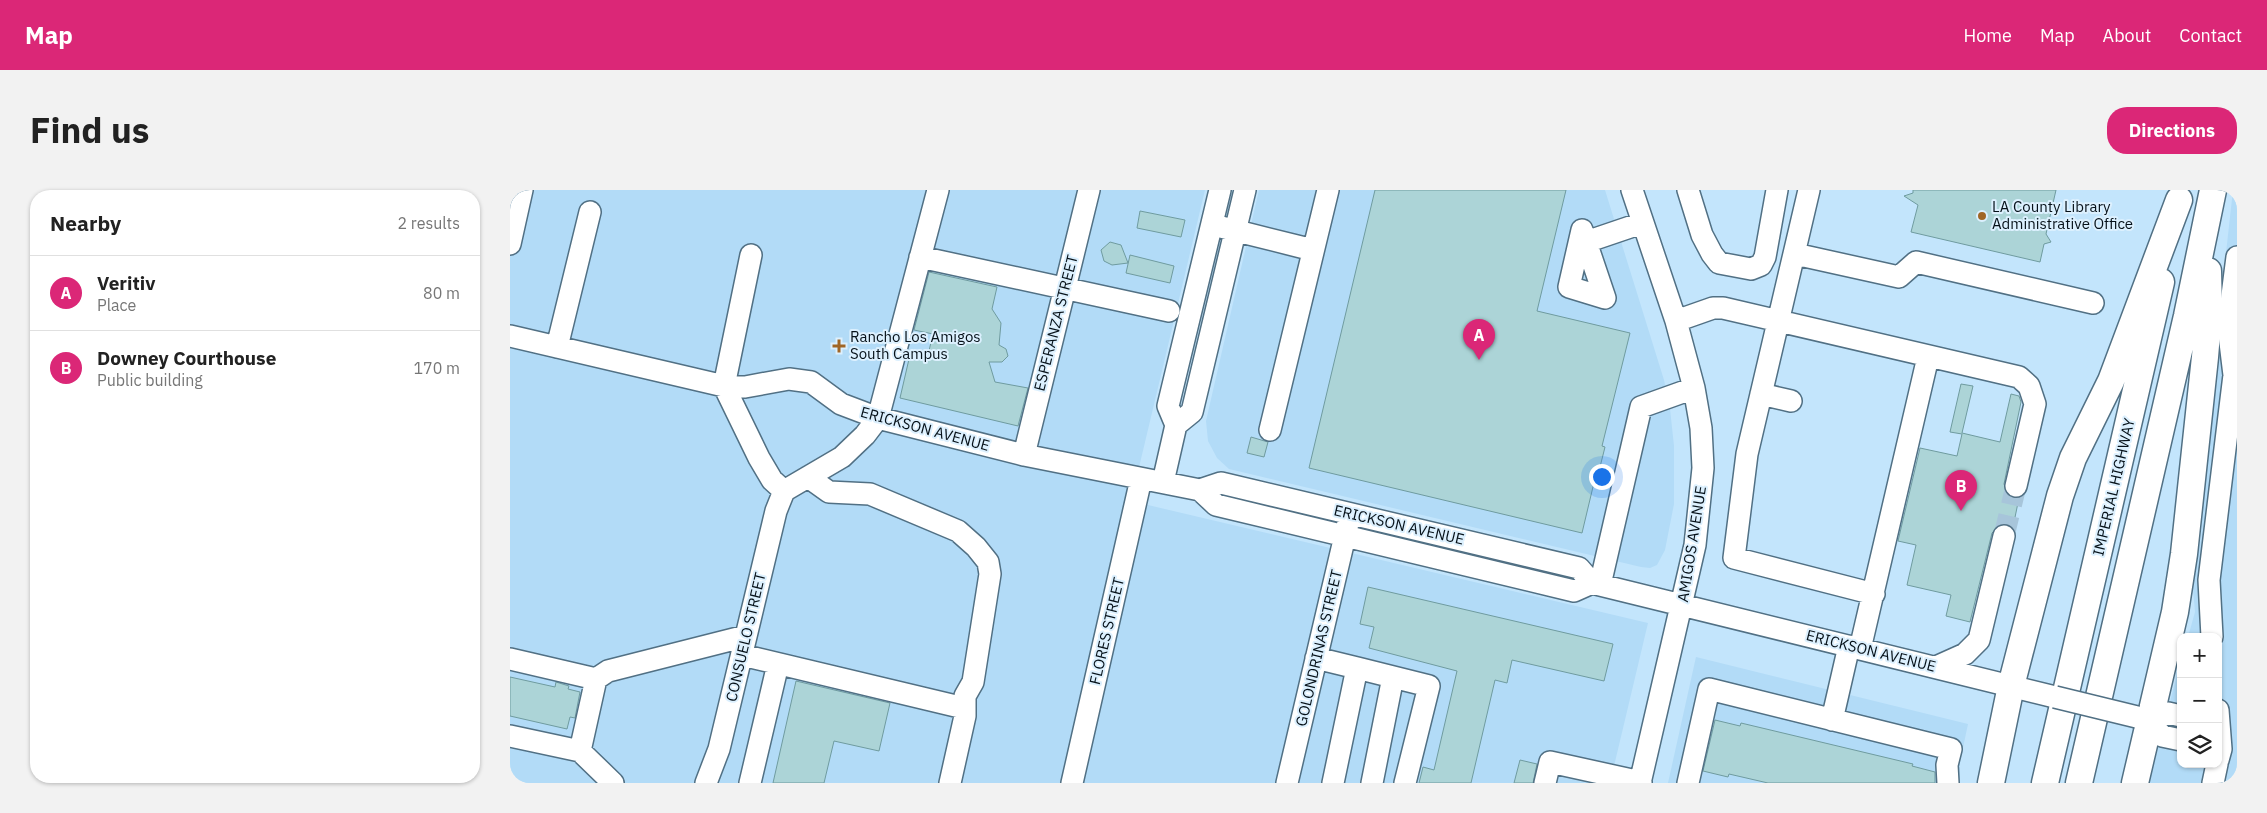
<!DOCTYPE html>
<meta charset="utf-8">
<style>
:root{--surface:#fff;--page:#f2f2f2;--text:#222;--muted:#767676;--line:#e0e0e0;--accent:#db2777}
body{margin:0;font-family:"IBM Plex Sans",sans-serif;background:var(--page);color:var(--text)}
.controls{position:absolute;right:15px;bottom:15px;display:grid;overflow:hidden;border-radius:10px;box-shadow:0 1px 4px #0004}
.controls button{width:45px;height:45px;display:grid;place-items:center;padding:0;border:0;border-bottom:1px solid var(--line);background:var(--surface);color:var(--text);font:25px sans-serif}
.you{position:absolute;left:1091px;top:286px;width:18px;height:18px;margin:-12px;border:4px solid #fff;border-radius:50%;background:#1a73e8;box-shadow:0 0 0 8px #1a73e833}
.badge{display:grid;place-items:center;width:32px;height:32px;border-radius:50%;background:var(--accent);color:#fff;font-size:16px;font-weight:700}
.pin{position:absolute;translate:-50% -41px;filter:drop-shadow(0 1px 2px #0008)}
.pin::after{content:'';position:absolute;top:26px;width:18px;height:15px;background:inherit;clip-path:polygon(0 0,100% 0,50% 100%)}
.list{margin:0;padding:0;list-style:none}
h2{display:flex;justify-content:space-between;align-items:center;height:65px;margin:0;padding:0 20px;font-size:21px}
h2 small{font-size:16px;font-weight:400;color:var(--muted)}
.list li{display:grid;grid-template-columns:32px 1fr auto;gap:15px;align-items:center;box-sizing:border-box;height:75px;padding:0 20px;border-top:1px solid var(--line)}
.list b{display:block;font-size:19px;white-space:nowrap}
.list p{margin:0;font-size:16px;white-space:nowrap;color:var(--muted)}
.list em{font-size:16px;font-style:normal;color:var(--muted)}
.icon{flex:none;width:28px;height:28px;fill:none;stroke:currentColor;stroke-width:2;stroke-linecap:round;stroke-linejoin:round}
.map{position:relative;flex:none;width:1727px;height:593px;overflow:hidden;border-radius:20px}
header{display:flex;align-items:center;gap:30px;box-sizing:border-box;height:70px;padding:0 25px;background:var(--accent);color:#fff}
header strong{font-size:24px}
nav{display:flex;gap:28px;margin-inline-start:auto;font-size:18px}
.intro{display:flex;align-items:center;justify-content:space-between;box-sizing:border-box;height:120px;padding:0 30px}
h1{margin:0;font-size:35px}
.button{padding:12px 22px;border-radius:20px;background:var(--accent);color:#fff;font-size:18px;font-weight:700}
main{display:flex;gap:30px;padding:0 30px}
aside{flex:1;background:var(--surface);border-radius:20px;box-shadow:0 1px 4px #0004}
.map>svg:first-child{display:block}
</style>
<header>
<strong>Map</strong>
<nav><a>Home</a><a>Map</a><a>About</a><a>Contact</a></nav>
</header>
<div class="intro"><h1>Find us</h1><a class="button">Directions</a></div>
<main>
<aside>
<h2>Nearby<small>2 results</small></h2>
<ul class="list">
<li><span class="badge">A</span><div><b>Veritiv</b><p>Place</p></div><em>80 m</em></li>
<li><span class="badge">B</span><div><b>Downey Courthouse</b><p>Public building</p></div><em>170 m</em></li>
</ul>
</aside>
<div class="map">
<svg width="1727" height="593" viewBox="0 0 1727 593">
<rect width="100%" height="100%" fill="#c3e5fc"/>
<!-- built -->
<path fill="#b2dbf7" d="M0,0H695L621,311L1138,433L1100,593H0Z
M749,0H1095L1154,190L1160,219L1164,256V314L1155,360L1147,375L1140,378L1131,377L719,279L707,268L698,251L696,231Z
M1723,0H1727V593H1639L1671,469V574H1708V447H1678L1685,422L1682,387L1691,348L1700,206Z
M1186,467L1458,534L1450,572V593H1158Z"/>
<!-- building -->
<path fill="#acd4d7" stroke="#6f9b9f" d="M865,0H1056L1027,121L1120,143L1092,256L1095,257L1089,281L1087,280L1072,343L799,278Z
M1403,0H1546L1536,44L1541,52L1534,54L1530,72L1401,42L1408,15L1394,6L1403,3Z
M630,21L675,30L671,47L627,38Z
M600,52L611,55L618,73L602,75L594,71L591,60Z
M620,65L664,76L660,93L616,83Z
M419,82L487,97L482,119L491,133L489,155L496,159L498,166L492,172H479L485,192L518,198L508,236L390,208L399,169L402,165L417,169L423,144L404,140Z
M1451,194L1463,196L1452,243L1490,252L1501,204L1509,206L1511,212L1494,294L1498,305L1509,308L1503,337L1491,334L1482,343L1460,432L1436,426L1441,405L1397,395L1406,355L1388,351L1410,258L1447,266L1452,244L1440,242Z
M741,247L758,252L754,267L737,263Z
M858,397L1103,454L1094,491L1002,470L997,493L985,490L961,593H909L913,577L924,580L947,481L859,458L864,437L850,434Z
M0,487L45,497L46,492L59,496L58,499L70,502L65,528L60,527L57,539L0,526Z
M286,491L380,513L369,561L324,551L314,593H263Z
M1205,530L1230,536L1231,533L1403,574L1402,576L1425,582V593H1258L1219,584L1218,587L1193,581Z
M1010,570L1027,574L1023,593H1004Z"/>
<g fill="none" stroke-linecap="round" stroke-linejoin="round">
<!-- minor-tunnel -->
<path stroke="#a7c5da" stroke-width="21" stroke-dasharray="21 11" stroke-linecap="butt" d="M1494,346L1506,296"/>
<!-- minor casing -->
<g stroke="#517084" stroke-width="24">
<path id="minor" d="M1122,0L1166,131L1184,198L1191,238L1193,278L1185,355L1130,593
M1178,0L1192,45L1202,64L1209,73L1241,79L1251,75L1255,67L1267,0
M1299,0L1237,264L1224,368L1364,404
M711,37L803,60
M1072,40L1095,108L1059,97Z
M1076,52L1132,33
M0,54L12,0
M1285,64L1389,87L1406,72L1583,113
M241,65L214,196L249,268L262,290L274,301
M410,67L659,121
M1166,131L1203,118H1213L1509,187L1519,196L1525,214L1506,296
M0,146L214,196L235,197L279,189L301,192L331,214L368,228L514,265L690,300L706,315L1064,401L1082,393
M47,157L80,22
M1251,204L1281,211
M666,235L682,222L735,0
M760,240L818,0
M514,265L579,0
M298,287L319,302L360,304L448,341L466,357L478,372L480,384L463,492L455,506V526L440,593
M653,292L666,235L658,216L710,0
M690,300L711,293L1069,378L1082,393L1545,507
M1090,395L1131,217L1184,198
M1702,447L1699,390L1724,185L1718,136L1727,67
M1350,459L1418,167
M232,465L454,518
M806,468L847,478L823,593
M0,469L86,489L98,481L236,446
M1426,477L1455,464L1469,450L1494,346
M847,478L919,496L895,593
M1708,520L1711,559L1708,570
M1627,527L1639,531L1658,523L1671,526
M1322,530L1339,456
M1639,531L1652,546L1671,550
M0,546L70,561L86,489
M70,561L103,593
M196,593L209,559L266,321L274,301L332,267L355,245L368,228L428,0
M240,593L268,474
M562,593L631,289
M777,593L838,333
M862,593L883,487
M1035,593L1040,572L1131,592
M1178,593L1199,499L1441,559L1437,575L1438,593
M1703,593L1707,574"/>
</g>
<!-- major casing -->
<g stroke="#517084" stroke-width="29">
<path id="major" d="M1481,593L1501,496L1550,306L1563,268L1601,191L1669,10
M1535,593L1651,92
M1569,593L1677,126L1703,0
M1625,593L1665,422L1674,364L1695,167L1699,120L1698,81"/>
</g>
<!-- minor -->
<use href="#minor" stroke="#fff" stroke-width="21"/>
<!-- major -->
<use href="#major" stroke="#fff" stroke-width="26"/>
<!-- minor-bridge casing -->
<g stroke="#517084" stroke-width="24" stroke-linecap="butt">
<path id="minor-bridge" d="M1545,507L1627,527"/>
</g>
<!-- minor-bridge -->
<use href="#minor-bridge" stroke="#fff" stroke-width="21"/>
</g>
<!-- markers -->
<g fill="#a06626" stroke="#dcf0fe" stroke-width="2">
<circle cx="1472" cy="26" r="5"/>
<path d="M326.5 148.5h5v5h5v5h-5v5h-5v-5h-5v-5h5z"/>
</g>
<g text-anchor="middle" stroke-width="4" stroke-linejoin="round" paint-order="stroke">
<!-- poi labels -->
<g font-size="15" fill="#061119" stroke="#dcf0fe" text-anchor="start">
<text x="1482" y="22">LA County Library<tspan x="1482" dy="17">Administrative Office</tspan></text>
<text x="340" y="152">Rancho Los Amigos<tspan x="340" dy="17">South Campus</tspan></text>
</g>
<!-- street labels -->
<g font-size="15" fill="#061119" stroke="#dcf0fe">
<text transform="translate(546 133) rotate(-76)" y="5">ESPERANZA STREET</text>
<text transform="translate(415 239) rotate(15)" y="5">ERICKSON AVENUE</text>
<text transform="translate(1604 297) rotate(-77)" y="5">IMPERIAL HIGHWAY</text>
<text transform="translate(889 335) rotate(13)" y="5">ERICKSON AVENUE</text>
<text transform="translate(1182 354) rotate(-81)" y="5">AMIGOS AVENUE</text>
<text transform="translate(597 441) rotate(-77)" y="5">FLORES STREET</text>
<text transform="translate(236 447) rotate(-77)" y="5">CONSUELO STREET</text>
<text transform="translate(809 458) rotate(-77)" y="5">GOLONDRINAS STREET</text>
<text transform="translate(1361 461) rotate(14)" y="5">ERICKSON AVENUE</text>
</g>
</g>
</svg>
<div class="controls">
<button>+</button>
<button>−</button>
<button><svg class="icon" aria-label="layers" viewBox="0 0 24 24"><path d="M12 4l9 5-9 5-9-5zM3 14l9 5 9-5"/></svg></button>
</div>
<div class="you"></div>
<div class="pin badge" style="left:969px;top:170px">A</div>
<div class="pin badge" style="left:1451px;top:321px">B</div>
</div>
</main>
